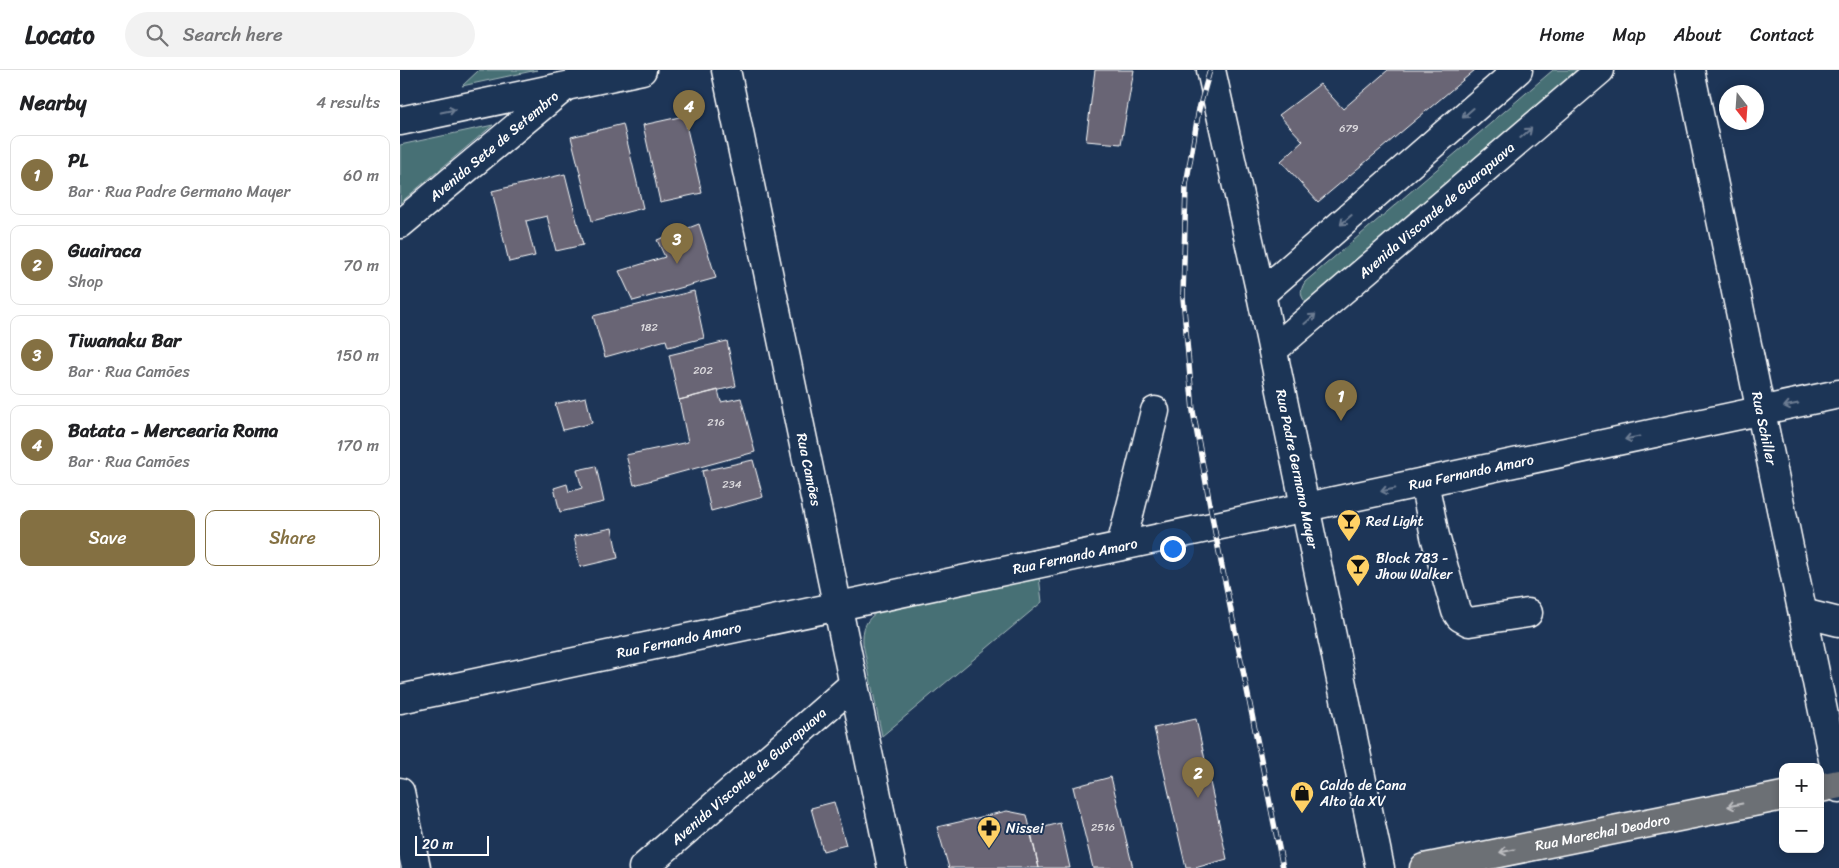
<!DOCTYPE html>
<meta charset="utf-8">
<style>
:root{--surface:#fff;--page:#f2f2f2;--text:#202124;--muted:#757577;--line:#e0e0e0;--accent:#847042}
body{margin:0;font-family:Sriracha,sans-serif;background:var(--page);color:var(--text)}
.controls{position:absolute;right:15px;bottom:15px;display:grid;overflow:hidden;border-radius:10px;box-shadow:0 2px 8px #0003}
.controls button{width:45px;height:45px;display:grid;place-items:center;padding:0;border:0;border-bottom:1px solid var(--line);background:var(--surface);color:var(--text);font:25px sans-serif}
.compass{position:absolute;left:1319px;top:15px;width:45px;height:45px;border-radius:50%;background:var(--surface);box-shadow:0 2px 8px #0003;rotate:163deg}
.scale{position:absolute;left:15px;bottom:12px;width:74px;box-sizing:border-box;padding-left:5px;border:2px solid #fff;border-top:0;font-size:14px;line-height:18px;white-space:nowrap;color:#fff;-webkit-text-stroke:4px #1d3557;paint-order:stroke}
.you{position:absolute;left:772px;top:478px;width:18px;height:18px;margin:-12px;border:4px solid #fff;border-radius:50%;background:#1a73e8;box-shadow:0 0 0 8px #1a73e833}
.badge{display:grid;place-items:center;width:32px;height:32px;border-radius:50%;background:var(--accent);color:#fff;font-size:16px;font-weight:700}
.pin{position:absolute;translate:-50% -41px;filter:drop-shadow(0 1px 2px #0008)}
.pin::after{content:'';position:absolute;top:26px;width:18px;height:15px;background:inherit;clip-path:polygon(0 0,100% 0,50% 100%)}
.list{margin:0;padding:0;list-style:none}
h2{display:flex;justify-content:space-between;align-items:center;height:65px;margin:0;padding:0 20px;font-size:21px}
h2 small{font-size:16px;font-weight:400;color:var(--muted)}
.list li{display:grid;grid-template-columns:32px 1fr auto;gap:15px;align-items:center;box-sizing:border-box;height:80px;margin:0 10px 10px;padding:0 10px;border:1px solid var(--line);border-radius:10px}
.list b{display:block;font-size:19px;white-space:nowrap}
.list p{margin:0;font-size:16px;white-space:nowrap;color:var(--muted)}
.list em{font-size:16px;font-style:normal;color:var(--muted)}
.actions{display:flex;gap:10px;padding:15px 20px}
.actions a{flex:1;padding:11px 0;border:1px solid var(--accent);border-radius:10px;text-align:center;font-size:18px;color:var(--accent)}
.actions .main{background:var(--accent);color:#fff}
.icon{flex:none;width:28px;height:28px;fill:none;stroke:currentColor;stroke-width:2;stroke-linecap:round;stroke-linejoin:round}
.map{position:relative;flex:none;width:1439px;height:798px;overflow:hidden}
header{display:flex;align-items:center;gap:30px;box-sizing:border-box;height:70px;padding:0 25px;background:var(--surface);border-bottom:1px solid var(--line)}
header strong{font-size:24px}
nav{display:flex;gap:28px;margin-inline-start:auto;font-size:18px}
.search{width:350px;height:45px;background:var(--page);display:flex;align-items:center;gap:12px;box-sizing:border-box;padding:0 18px;border-radius:28px;color:var(--muted);font-size:19px}
main{display:flex}
aside{flex:1;background:var(--surface)}
.map>svg:first-child{display:block}
</style>
<header>
<strong>Locato</strong>
<div class="search"><svg class="icon" aria-label="search" viewBox="0 0 24 24"><circle cx="10" cy="10" r="6"/><path d="M15 15l6 6"/></svg>Search here</div>
<nav><a>Home</a><a>Map</a><a>About</a><a>Contact</a></nav>
</header>
<main>
<aside>
<h2>Nearby<small>4 results</small></h2>
<ul class="list">
<li><span class="badge">1</span><div><b>PL</b><p>Bar · Rua Padre Germano Mayer</p></div><em>60 m</em></li>
<li><span class="badge">2</span><div><b>Guairaca</b><p>Shop</p></div><em>70 m</em></li>
<li><span class="badge">3</span><div><b>Tiwanaku Bar</b><p>Bar · Rua Camões</p></div><em>150 m</em></li>
<li><span class="badge">4</span><div><b>Batata - Mercearia Roma</b><p>Bar · Rua Camões</p></div><em>170 m</em></li>
</ul>
<div class="actions"><a class="main">Save</a><a>Share</a></div>
</aside>
<div class="map">
<svg width="1439" height="798" viewBox="0 0 1439 798">
<rect width="100%" height="100%" fill="#1d3557"/>
<filter id="ink" filterUnits="userSpaceOnUse"><feTurbulence type="fractalNoise" baseFrequency=".02" numOctaves="2"/><feDisplacementMap in="SourceGraphic" scale="10" xChannelSelector="R" yChannelSelector="G"/><feConvolveMatrix kernelMatrix="1 2 1 2 8 2 1 2 1" color-interpolation-filters="sRGB"/></filter>
<g filter="url(#ink)">
<!-- green -->
<path fill="#477075" stroke="#a3b8ba" d="M79,0H137L62,16Z
M1153,0H1193L909,235C900,228 899,221 905,212Z
M93,55L0,133V75Z
M639,506L642,532L482,666L463,574C462,558 466,549 479,541Z"/>
<!-- building -->
<path fill="#696574" stroke="#fff" d="M695,0H734L721,74L686,71Z
M988,0H1075L918,132L881,91L903,71L879,45L920,14L943,39Z
M284,46L302,123L260,132L243,55Z
M223,54L243,138L192,151L171,67Z
M165,104L183,175L156,181L147,146L126,151L135,186L109,192L92,121Z
M299,154L316,208L233,231L219,201L265,187L257,170Z
M294,221L304,268L268,277L266,270L205,287L193,246Z
M327,271L336,316L279,330L269,285Z
M318,320L321,332L341,328L355,382L234,415L226,385L288,372L279,330Z
M186,327L192,353L163,360L155,334Z
M353,390L363,427L311,441L302,401Z
M196,396L204,432L160,442L154,418L167,414L169,422L182,418L177,400Z
M212,458L218,488L180,497L174,466Z
M796,649L827,789L795,798H786L754,658Z
M711,707L733,798H693L673,717Z
M434,732L446,775L423,781L411,738Z
M607,741L627,745L639,798H549L537,757Z
M660,753L670,798H639L630,761Z"/>
<g fill="none" stroke-linecap="round" stroke-linejoin="round">
<!-- minor casing -->
<g stroke="#fff" stroke-width="31">
<g id="minor">
<path id="s1" d="M326,0L492,798"/>
<path id="s2" d="M811,0L861,224L980,798"/>
<path id="s3" d="M1290,0L1439,718"/>
<path d="M0,51L242,0"/>
<path id="s4" d="M0,154L162,19"/>
<path d="M861,224L1118,0"/>
<path id="s5" d="M873,280L1200,0"/>
<path d="M1024,412L1035,466L1056,541L1060,547L1069,552L1128,543"/>
<path d="M721,476L755,341"/>
<path d="M1403,543L1439,552"/>
<path id="s6" d="M0,629L1439,324"/>
<path d="M0,722L16,798"/>
<path id="s7" d="M243,798L454,614"/>
</g>
</g>
<!-- major casing -->
<g stroke="#fff" stroke-width="31">
<g id="major">
<path d="M1420,718L1439,714"/>
<path id="s8" d="M1024,798L1383,726"/>
</g>
</g>
<!-- minor -->
<use href="#minor" stroke="#1d3557" stroke-width="28"/>
<!-- major -->
<use href="#major" stroke="#6c6f75" stroke-width="28"/>
<!-- rail casing -->
<g stroke="#fff" stroke-width="5.5">
<path id="rail" d="M810,0L799,39L786,115L783,227L793,341L814,457L883,798"/>
</g>
<!-- rail -->
<use href="#rail" stroke="#1d3557" stroke-width="4" stroke-dasharray="11" stroke-linecap="butt"/>
</g>
<!-- one-way arrows -->
<defs><path id="oneway-shaft" d="M-6 0H5M1.5-3L5.5 0L1.5 3" fill="none" stroke-width="1.6" stroke-linecap="round" stroke-linejoin="round" transform="scale(1.25)"/></defs>
<g stroke="#6c7c92">
<use href="#oneway-shaft" transform="translate(48 41) rotate(-12)"/>
<use href="#oneway-shaft" transform="translate(1068 43) rotate(139)"/>
<use href="#oneway-shaft" transform="translate(1126 63) rotate(-41)"/>
<use href="#oneway-shaft" transform="translate(946 150) rotate(139)"/>
<use href="#oneway-shaft" transform="translate(910 249) rotate(-41)"/>
<use href="#oneway-shaft" transform="translate(1391 335) rotate(168)"/>
<use href="#oneway-shaft" transform="translate(1232 368) rotate(168)"/>
<use href="#oneway-shaft" transform="translate(988 420) rotate(168)"/>
</g>
<g stroke="#bdbec1">
<use href="#oneway-shaft" transform="translate(1335 735) rotate(169)"/>
<use href="#oneway-shaft" transform="translate(1107 781) rotate(169)"/>
</g>
</g>
<!-- icons -->
<defs>
<g id="bar-pin" transform="scale(1.25)"><path d="M0 17L-7.5 6A9.5 9.5 0 1 1 7.5 6Z" fill="#ffd166" stroke="#1d3557"/><path d="M-6-5H6L.8 .8V4.5H3.5V6h-7V4.5H-.8V.8Z" fill="#111"/></g>
<g id="shop-pin" transform="scale(1.25)"><path d="M0 17L-7.5 6A9.5 9.5 0 1 1 7.5 6Z" fill="#ffd166" stroke="#1d3557"/><path d="M-5-2.5h2.3a2.7 3.5 0 0 1 5.4 0H5L5.5 6h-11ZM-1.5-2.5h3a1.5 2.3 0 0 0-3 0Z" fill="#111"/></g>
<g id="pharmacy-pin" transform="scale(1.25)"><path d="M0 17L-7.5 6A9.5 9.5 0 1 1 7.5 6Z" fill="#ffd166" stroke="#1d3557"/><path d="M-2-6h4v4h4v4h-4v4h-4v-4h-4v-4h4Z" fill="#111"/></g>
</defs>
<g fill-rule="evenodd">
<use href="#bar-pin" x="949" y="451"/>
<use href="#bar-pin" x="958" y="496"/>
<use href="#shop-pin" x="902" y="723"/>
<use href="#pharmacy-pin" x="589" y="758"/>
</g>
<g text-anchor="middle" stroke-width="4" stroke-linejoin="round" paint-order="stroke">
<!-- number labels -->
<g font-size="11" fill="#dad8dc">
<text x="949" y="62">679</text>
<text x="249" y="261">182</text>
<text x="303" y="304">202</text>
<text x="316" y="356">216</text>
<text x="332" y="418">234</text>
<text x="703" y="761">2516</text>
</g>
<!-- street labels -->
<g font-size="14" fill="#fff" stroke="#1d3557">
<text dy="5" stroke="none"><textPath href="#s4" startOffset="122">Avenida Sete de Setembro</textPath></text>
<text dy="5" stroke="none"><textPath href="#s5" startOffset="215">Avenida Visconde de Guarapuava</textPath></text>
<text dy="5" stroke="none"><textPath href="#s3" startOffset="366">Rua Schiller</textPath></text>
<text dy="5" stroke="none"><textPath href="#s1" startOffset="408">Rua Camões</textPath></text>
<text dy="5" stroke="none"><textPath href="#s2" startOffset="408">Rua Padre Germano Mayer</textPath></text>
<text dy="5" stroke="none"><textPath href="#s6" startOffset="1095">Rua Fernando Amaro</textPath></text>
<text dy="5" stroke="none"><textPath href="#s6" startOffset="690">Rua Fernando Amaro</textPath></text>
<text dy="5" stroke="none"><textPath href="#s6" startOffset="285">Rua Fernando Amaro</textPath></text>
<text dy="5" stroke="none"><textPath href="#s7" startOffset="140">Avenida Visconde de Guarapuava</textPath></text>
<text dy="5" stroke="none"><textPath href="#s8" startOffset="182">Rua Marechal Deodoro</textPath></text>
</g>
<!-- poi labels -->
<g font-size="14" fill="#fff" stroke="#1d3557" text-anchor="start">
<text x="966" y="456">Red Light</text>
<text x="976" y="493">Block 783 -<tspan x="976" dy="16">Jhow Walker</tspan></text>
<text x="920" y="720">Caldo de Cana<tspan x="920" dy="16">Alto da XV</tspan></text>
<text x="606" y="763">Nissei</text>
</g>
</g>
</svg>
<div class="controls">
<button>+</button>
<button>−</button>
</div>
<svg class="compass" viewBox="-18 -18 36 36"><path d="M0-13l5 13h-10z" fill="#e53935"/><path d="M0 13l5-13h-10z" fill="#757577"/></svg>
<div class="scale">20 m</div>
<div class="you"></div>
<div class="pin badge" style="left:941px;top:351px">1</div>
<div class="pin badge" style="left:798px;top:728px">2</div>
<div class="pin badge" style="left:277px;top:194px">3</div>
<div class="pin badge" style="left:289px;top:61px">4</div>
</div>
</main>
